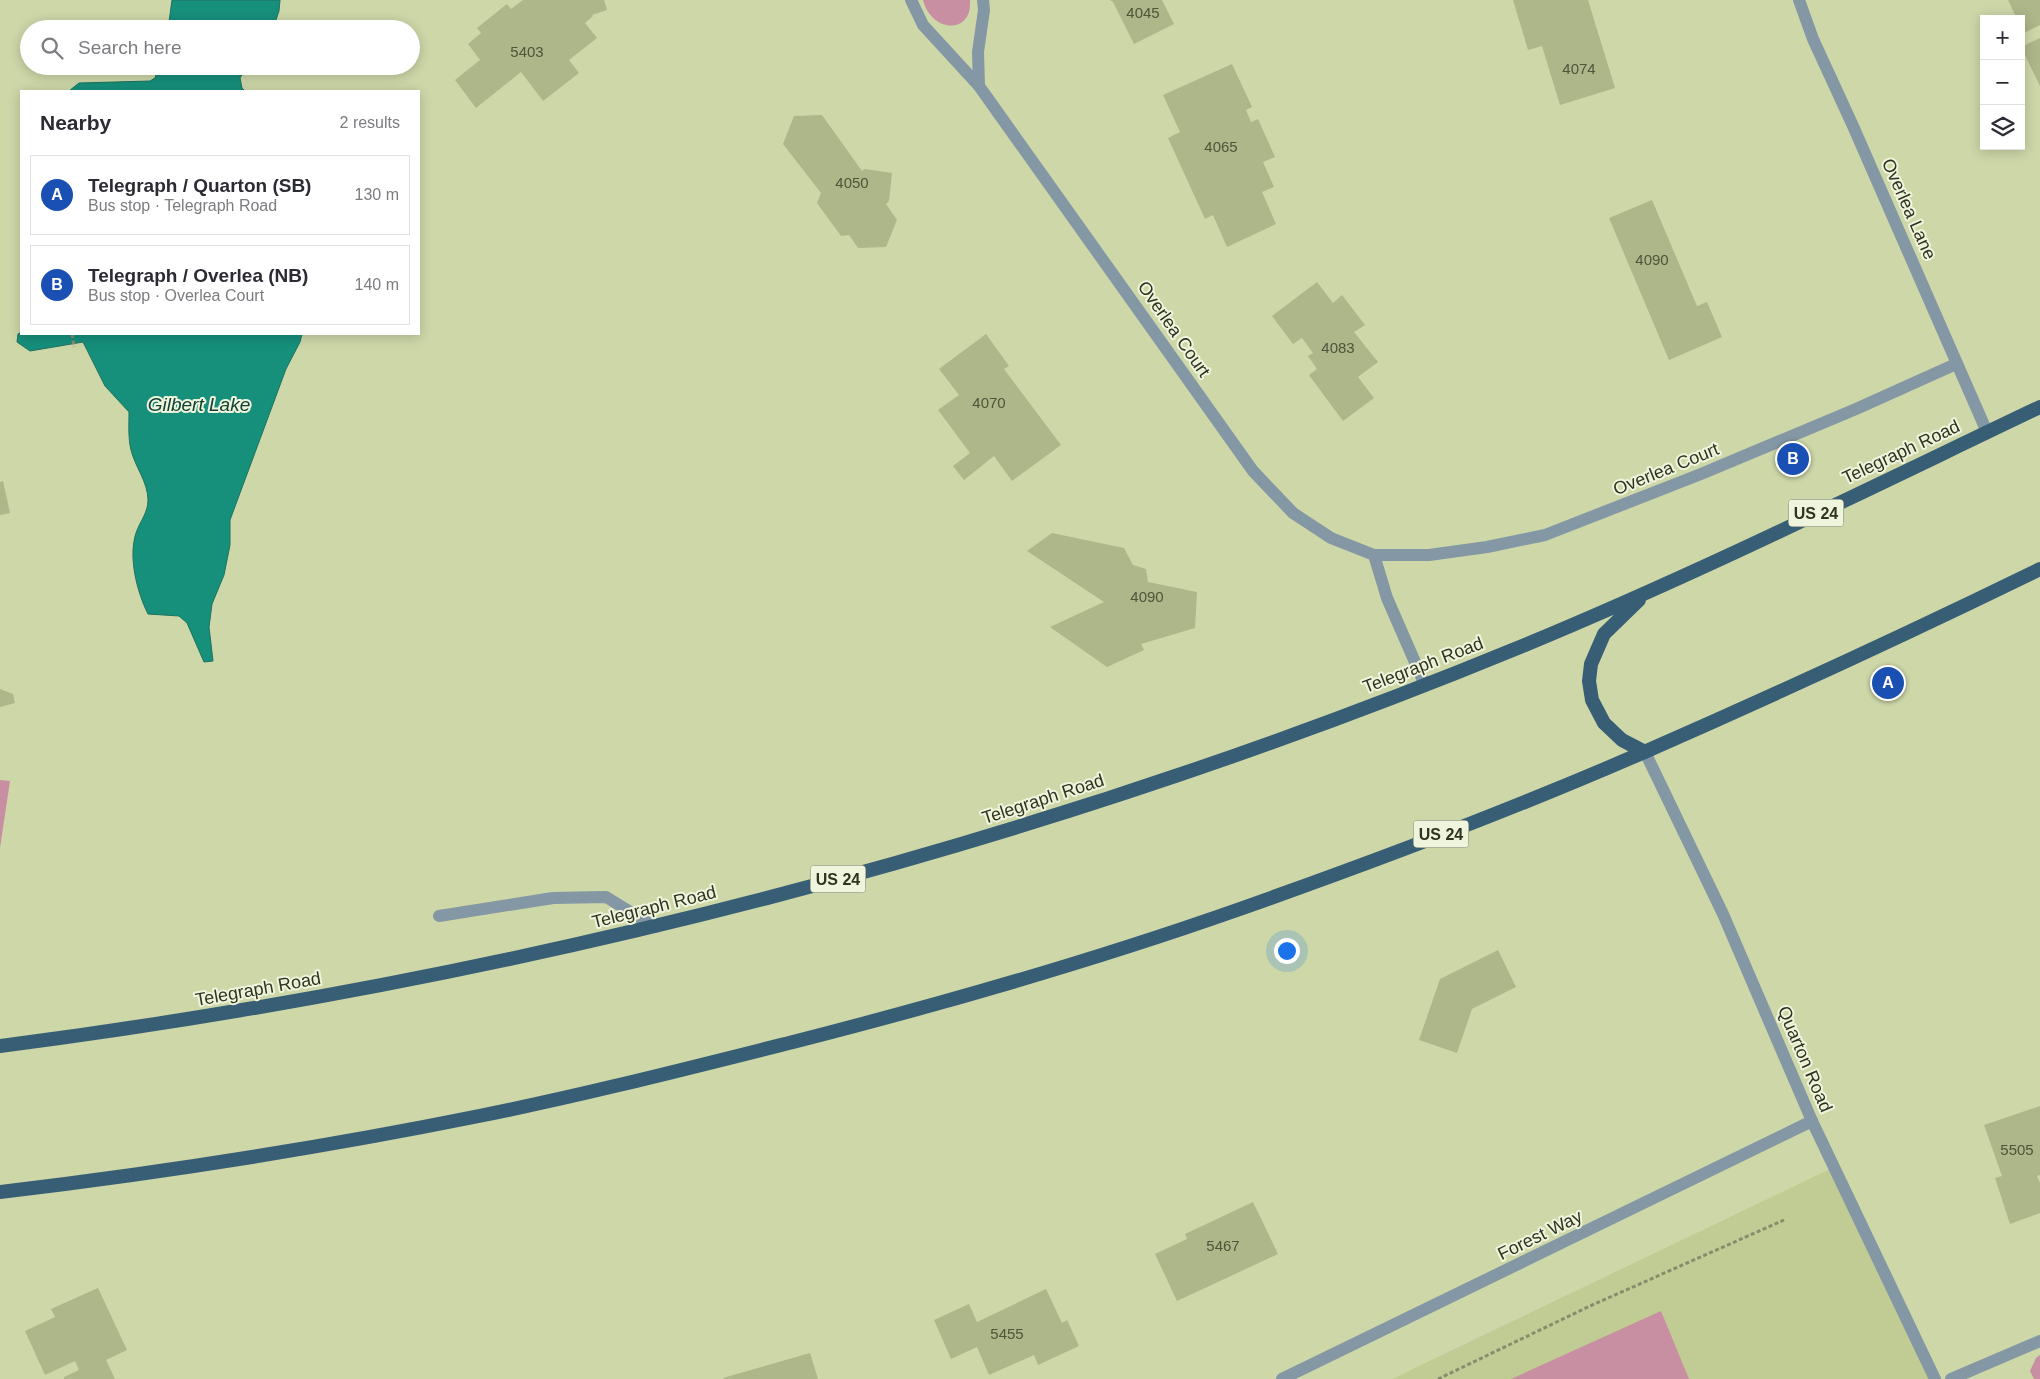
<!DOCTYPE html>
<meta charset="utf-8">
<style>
:root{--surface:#fff;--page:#f2f2f3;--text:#2b2b33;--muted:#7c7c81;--line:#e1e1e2;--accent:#b45309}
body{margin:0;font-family:Arial,sans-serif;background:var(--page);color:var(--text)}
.controls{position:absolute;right:15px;top:15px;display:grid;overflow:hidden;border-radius:0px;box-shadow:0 2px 12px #0003}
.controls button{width:45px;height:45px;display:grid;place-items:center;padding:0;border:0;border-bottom:1px solid var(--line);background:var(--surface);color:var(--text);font:25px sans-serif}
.you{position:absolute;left:1286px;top:950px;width:18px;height:18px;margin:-12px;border:4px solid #fff;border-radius:50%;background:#1a73e8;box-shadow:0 0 0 8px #1a73e833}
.badge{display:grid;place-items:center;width:32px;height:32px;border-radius:50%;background:var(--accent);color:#fff;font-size:16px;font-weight:700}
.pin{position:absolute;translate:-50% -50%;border:2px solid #fff;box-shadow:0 1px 5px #0006}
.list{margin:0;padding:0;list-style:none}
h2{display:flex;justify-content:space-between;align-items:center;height:65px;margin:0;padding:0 20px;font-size:21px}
h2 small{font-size:16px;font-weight:400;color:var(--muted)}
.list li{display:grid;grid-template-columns:32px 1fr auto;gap:15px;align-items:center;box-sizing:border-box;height:80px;margin:0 10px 10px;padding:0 10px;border:1px solid var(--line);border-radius:0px}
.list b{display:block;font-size:19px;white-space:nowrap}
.list p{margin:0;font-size:16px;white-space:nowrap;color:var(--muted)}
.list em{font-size:16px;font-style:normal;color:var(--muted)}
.icon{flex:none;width:28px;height:28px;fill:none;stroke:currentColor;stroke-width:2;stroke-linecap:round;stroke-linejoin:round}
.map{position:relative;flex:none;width:2040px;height:1379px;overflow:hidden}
.search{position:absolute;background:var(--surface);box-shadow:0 2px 12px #0003;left:20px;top:20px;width:400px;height:55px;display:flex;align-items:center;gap:12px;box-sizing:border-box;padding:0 18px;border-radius:28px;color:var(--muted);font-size:19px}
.panel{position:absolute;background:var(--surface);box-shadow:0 2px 12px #0003;left:20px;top:90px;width:400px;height:245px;border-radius:0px}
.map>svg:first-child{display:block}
</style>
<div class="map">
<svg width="2040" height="1379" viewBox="0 0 2040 1379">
<rect width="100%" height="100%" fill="#cdd7a8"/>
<!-- built -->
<path fill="#c1cc95" d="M1832,1168L1928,1379H1392Z"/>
<!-- green -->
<path fill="#c88ea2" d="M923,0H970C973,34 932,34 923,0Z
M0,780L10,781L0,848Z
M1661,1311L1689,1379H1511Z
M2040,1355V1379H2034L2030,1371L2036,1358Z"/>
<!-- water -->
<path fill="#168f7b" stroke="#1e7360" d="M172,0H280L279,11L273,29H168Z
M159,66H247L240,78L242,88L245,91H69L79,83L150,81L155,78Z
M21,332L302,334L300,342L286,369L230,520V545L224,575L212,604L209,627L213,661L204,662L187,623L179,616L148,614C137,592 128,557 136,533C140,521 148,513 148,500C148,482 135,467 131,450C128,438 129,424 129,412L105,386L83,342L30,351L17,342L18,334Z"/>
<!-- building -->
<path fill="#aeb789" d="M523,0H604L607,10L592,15L593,16L585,23L597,38L569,60L579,73L543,101L521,72L476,108L455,80L480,60L468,44L481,33L477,28L507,4L511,9Z
M1110,0H1162L1174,24L1134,44L1113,2Z
M1513,0H1588L1615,88L1560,105L1542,46L1528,50Z
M2008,0H2040V25L2024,33L2021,27V19H2017Z
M2040,38V86L2021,47Z
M1232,64L1252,107L1246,110L1251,122L1258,119L1275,157L1263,162L1274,187L1262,192L1276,224L1227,247L1213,215L1205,219L1168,138L1180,132L1163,95Z
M822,115L862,171L865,169L892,173L889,201L886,204L897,220L886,247L858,248L849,235L841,236L817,203L821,193L783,144L794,116Z
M1652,200L1697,306L1707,302L1722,337L1669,360L1609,218Z
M1317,282L1333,303L1342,295L1365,325L1354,332L1378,362L1358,377L1374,398L1343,421L1309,375L1317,369L1308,356L1313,353L1302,338L1293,344L1272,316Z
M986,334L1009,366L1004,369L1061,445L1012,481L994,456L964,480L953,466L970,453L938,410L959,395L939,369Z
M3,481L10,513L0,515V482Z
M1052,533L1124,548L1133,565L1146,569L1148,582L1197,592L1195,628L1141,644L1144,650L1107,667L1050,627L1104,602L1027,551Z
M0,689L13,694L15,703L0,707Z
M1498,950L1516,987L1472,1009L1457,1053L1419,1040L1440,979Z
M2040,1106V1175L2037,1176L2040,1183V1213L2010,1224L1995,1178L2002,1176L1984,1125Z
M1253,1202L1278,1254L1177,1301L1155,1254L1187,1239L1185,1234Z
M98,1288L127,1350L106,1360L115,1379H64V1377L79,1370L75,1361L45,1375L25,1331L55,1317L51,1309Z
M1046,1289L1062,1323L1067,1320L1079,1346L1038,1365L1034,1355L989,1375L977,1347L951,1359L934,1320L969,1304L977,1322Z
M810,1353L818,1379H724L723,1378Z"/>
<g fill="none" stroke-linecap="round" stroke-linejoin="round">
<!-- path -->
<path stroke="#868d6b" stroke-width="3" stroke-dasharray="4 2.5" stroke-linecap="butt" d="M72,334L74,347
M1438,1379L1590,1306L1784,1220"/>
<!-- service -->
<path stroke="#8497a4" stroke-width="12" d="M439,916L553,898L606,897L655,927"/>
<!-- minor -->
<path stroke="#8497a4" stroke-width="12" d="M911,0L923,25L979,86L1253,471L1293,513L1331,538L1374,555H1429L1487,547L1545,535L1701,474L1856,409L1956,364
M1799,0L1813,39L1853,126L1987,432
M979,86L978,52L984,10L983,0
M1374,555L1387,598L1425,685
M1282,1379L1812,1121
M1951,1379L2040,1341"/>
<!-- tertiary -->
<path stroke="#8497a4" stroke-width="12" d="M1645,752L1723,914L1812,1121L1935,1379"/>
<!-- trunk -->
<path stroke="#385e76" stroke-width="14" d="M1639,600L1604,634L1591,664L1589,681L1592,700L1604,723L1622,740L1645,752
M0,1046C521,979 1034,847 1520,647C1697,574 1868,489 2040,407
M0,1192C160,1173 320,1148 479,1116C584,1095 689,1068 793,1042C942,1004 1092,961 1237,910C1376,861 1514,809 1649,750C1781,692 1911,632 2040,569"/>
</g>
<g text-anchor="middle" stroke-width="4" stroke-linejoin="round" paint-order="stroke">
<!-- number labels -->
<g font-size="15" fill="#4f543a">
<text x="1143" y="18">4045</text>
<text x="527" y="57">5403</text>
<text x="1579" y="74">4074</text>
<text x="1221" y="152">4065</text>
<text x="852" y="188">4050</text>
<text x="1652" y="265">4090</text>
<text x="1338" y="353">4083</text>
<text x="989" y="408">4070</text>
<text x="1147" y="602">4090</text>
<text x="2017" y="1155">5505</text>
<text x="1223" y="1251">5467</text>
<text x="1007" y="1339">5455</text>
</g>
<!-- shield labels -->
<g fill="#eff5dd" stroke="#696d59" stroke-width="1">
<rect x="1788.5" y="499.5" width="55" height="27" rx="4"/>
<rect x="1413.5" y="820.5" width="55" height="27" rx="4"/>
<rect x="810.5" y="865.5" width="55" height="27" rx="4"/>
</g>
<g font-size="16" font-weight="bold" fill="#2f3320">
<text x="1816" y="519">US 24</text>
<text x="1441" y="840">US 24</text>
<text x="838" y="885">US 24</text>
</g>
<!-- street labels -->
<g font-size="18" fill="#2f3320" stroke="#eff5dd">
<text transform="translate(1909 209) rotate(66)" y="6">Overlea Lane</text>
<text transform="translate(1174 329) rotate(55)" y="6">Overlea Court</text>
<text transform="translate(1901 452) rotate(-25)" y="6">Telegraph Road</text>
<text transform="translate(1666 469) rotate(-22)" y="6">Overlea Court</text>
<text transform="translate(1423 665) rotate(-21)" y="6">Telegraph Road</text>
<text transform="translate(1043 799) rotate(-18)" y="6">Telegraph Road</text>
<text transform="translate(654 907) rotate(-14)" y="6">Telegraph Road</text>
<text transform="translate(258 989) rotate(-10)" y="6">Telegraph Road</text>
<text transform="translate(1805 1059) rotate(67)" y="6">Quarton Road</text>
<text transform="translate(1540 1235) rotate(-26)" y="6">Forest Way</text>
</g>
<!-- water labels -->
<g font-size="19" font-style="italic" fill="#104036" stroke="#eff5dd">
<text x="199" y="411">Gilbert Lake</text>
</g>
</g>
</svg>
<div class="controls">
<button>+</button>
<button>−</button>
<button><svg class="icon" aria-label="layers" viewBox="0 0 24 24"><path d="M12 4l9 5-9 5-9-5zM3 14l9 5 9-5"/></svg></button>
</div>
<div class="you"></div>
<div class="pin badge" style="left:1888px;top:683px;background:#1a4fb4">A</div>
<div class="pin badge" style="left:1793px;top:459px;background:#1a4fb4">B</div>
<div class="search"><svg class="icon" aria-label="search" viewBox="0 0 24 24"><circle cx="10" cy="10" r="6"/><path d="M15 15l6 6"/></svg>Search here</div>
<section class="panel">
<h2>Nearby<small>2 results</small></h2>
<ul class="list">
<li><span class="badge" style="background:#1a4fb4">A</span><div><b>Telegraph / Quarton (SB)</b><p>Bus stop · Telegraph Road</p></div><em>130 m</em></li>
<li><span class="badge" style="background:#1a4fb4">B</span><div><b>Telegraph / Overlea (NB)</b><p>Bus stop · Overlea Court</p></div><em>140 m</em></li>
</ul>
</section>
</div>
